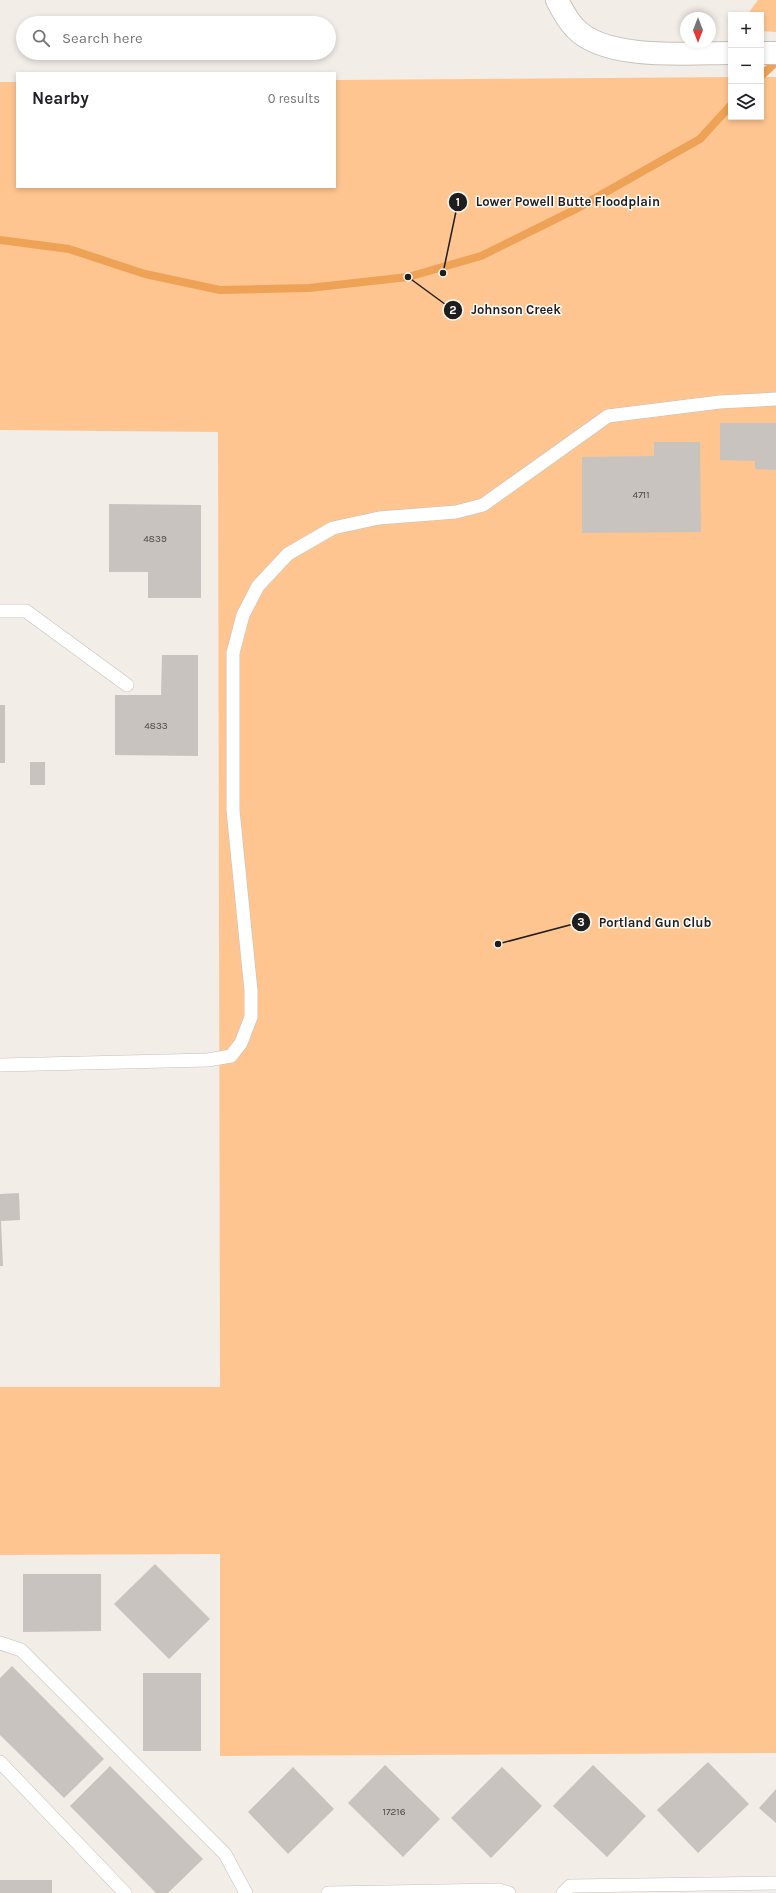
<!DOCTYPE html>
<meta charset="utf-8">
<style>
:root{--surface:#fff;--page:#f2f2f2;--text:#202124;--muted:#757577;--line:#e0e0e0}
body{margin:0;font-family:Karla,sans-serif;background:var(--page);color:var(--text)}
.controls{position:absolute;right:12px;top:12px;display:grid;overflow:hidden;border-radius:0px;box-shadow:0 2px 6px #0003}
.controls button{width:36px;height:36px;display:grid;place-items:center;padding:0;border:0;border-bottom:1px solid var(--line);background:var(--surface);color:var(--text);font:20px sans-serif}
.compass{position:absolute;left:680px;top:12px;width:36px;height:36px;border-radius:50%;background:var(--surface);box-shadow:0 2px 6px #0003;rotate:180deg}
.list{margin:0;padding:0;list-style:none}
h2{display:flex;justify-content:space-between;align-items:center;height:52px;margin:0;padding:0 16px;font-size:17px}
h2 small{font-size:13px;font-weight:400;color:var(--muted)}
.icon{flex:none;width:22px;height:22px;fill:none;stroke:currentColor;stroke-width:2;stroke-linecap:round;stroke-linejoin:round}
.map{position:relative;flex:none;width:776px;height:1893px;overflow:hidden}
.search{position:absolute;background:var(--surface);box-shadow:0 2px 6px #0003;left:16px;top:16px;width:320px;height:44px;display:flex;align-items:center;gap:10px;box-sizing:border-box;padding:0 14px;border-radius:22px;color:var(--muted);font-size:15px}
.panel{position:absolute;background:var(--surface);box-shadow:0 2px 6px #0003;left:16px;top:72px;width:320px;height:116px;border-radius:0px}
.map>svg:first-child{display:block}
</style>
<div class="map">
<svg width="776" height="1893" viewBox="0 0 776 1893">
<rect width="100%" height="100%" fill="#f3ede8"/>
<!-- green -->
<path fill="#fec590" d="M758,0H776V32L761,31V15H747Z
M731,77V117H761V77H776V1753L220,1756V1554L0,1555V1387H220L218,432L0,430V82H17V187H335V80Z"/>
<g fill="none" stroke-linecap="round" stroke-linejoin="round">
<!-- stream -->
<path stroke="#eda256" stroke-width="8" d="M761,76L776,62
M0,240L69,249L145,274L220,290L309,288L408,277L481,256L574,210L700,139L731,105"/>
</g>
<!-- building -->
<path fill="#c8c3be" d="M720,423H776V470L755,469V461L720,460Z
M654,442H700L701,532L582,533V457L654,456Z
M109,504L201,505V598H148V572H109Z
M162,655H198V756L115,755V695H161Z
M0,705H5V763H0Z
M30,762H45V785H30Z
M19,1193L20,1220L1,1221L3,1266H0V1194Z
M155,1564L210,1619L169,1659L114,1604Z
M23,1574H101V1631L23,1632Z
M12,1666L104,1759L64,1798L0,1735V1678Z
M143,1673H201V1751H143Z
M708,1762L749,1804L698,1853L657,1810Z
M385,1765L440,1819L403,1857L348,1803Z
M593,1765L646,1816L607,1857L553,1806Z
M110,1766L203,1859L168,1893H156L70,1806Z
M293,1767L334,1809L288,1854L248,1812Z
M502,1767L542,1806L491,1858L451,1818Z
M776,1789V1823L759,1808Z
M0,1880H52V1893H0Z"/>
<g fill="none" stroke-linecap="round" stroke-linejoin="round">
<!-- service casing -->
<g stroke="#c6c0bb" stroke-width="14">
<path id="service" d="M0,611H26L127,685
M0,1065L208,1060L231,1056L241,1043L251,1017V991L233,810V653L243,615L258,586L288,554L333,528L379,518L456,512L483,505L608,416L720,402L776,399
M0,1643L21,1650L225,1854L246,1893
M0,1762L125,1893
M328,1893L499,1890L509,1893
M563,1893L570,1886L776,1883"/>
</g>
<!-- minor casing -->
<g stroke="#c6c0bb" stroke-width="24">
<path id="minor" d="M557,0C562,10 567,20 575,28C605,61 690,53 731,53
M761,53H776"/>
</g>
<!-- service -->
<use href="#service" stroke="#fff" stroke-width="13"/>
<!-- minor -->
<use href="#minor" stroke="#fff" stroke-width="22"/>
</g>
<g text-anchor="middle" stroke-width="3" stroke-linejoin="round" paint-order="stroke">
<!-- number labels -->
<g font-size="10" fill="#4a4744">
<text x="641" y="498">4711</text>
<text x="155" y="542">4839</text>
<text x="156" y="729">4833</text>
<text x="394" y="1815">17216</text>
</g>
</g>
<!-- callouts -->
<path fill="none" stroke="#201e1c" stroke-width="1.5" d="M443 273L458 202M408 277L453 310M498 944L581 922"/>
<g fill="#201e1c" stroke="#fefbf8" stroke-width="1.5">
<circle cx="443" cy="273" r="4"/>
<circle cx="408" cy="277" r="4"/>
<circle cx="498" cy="944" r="4"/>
<circle cx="458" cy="202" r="10"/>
<circle cx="453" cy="310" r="10"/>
<circle cx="581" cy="922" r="10"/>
</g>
<g font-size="12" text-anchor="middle" font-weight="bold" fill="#fff">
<text x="458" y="206">1</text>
<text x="453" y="314">2</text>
<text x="581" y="926">3</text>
</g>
<g font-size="13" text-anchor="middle" font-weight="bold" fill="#201e1c" stroke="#fefbf8" stroke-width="3" stroke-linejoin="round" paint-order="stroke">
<text x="568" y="206">Lower Powell Butte Floodplain</text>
<text x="516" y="314">Johnson Creek</text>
<text x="655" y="927">Portland Gun Club</text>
</g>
</svg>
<div class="controls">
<button>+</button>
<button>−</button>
<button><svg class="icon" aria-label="layers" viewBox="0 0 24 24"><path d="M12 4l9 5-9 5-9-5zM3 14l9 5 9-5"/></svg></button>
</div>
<svg class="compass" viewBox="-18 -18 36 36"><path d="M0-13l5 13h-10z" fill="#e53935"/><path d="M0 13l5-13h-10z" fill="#757577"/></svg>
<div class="search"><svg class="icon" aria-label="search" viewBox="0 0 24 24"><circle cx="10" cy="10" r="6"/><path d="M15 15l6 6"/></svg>Search here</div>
<section class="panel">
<h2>Nearby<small>0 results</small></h2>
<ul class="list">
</ul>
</section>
</div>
